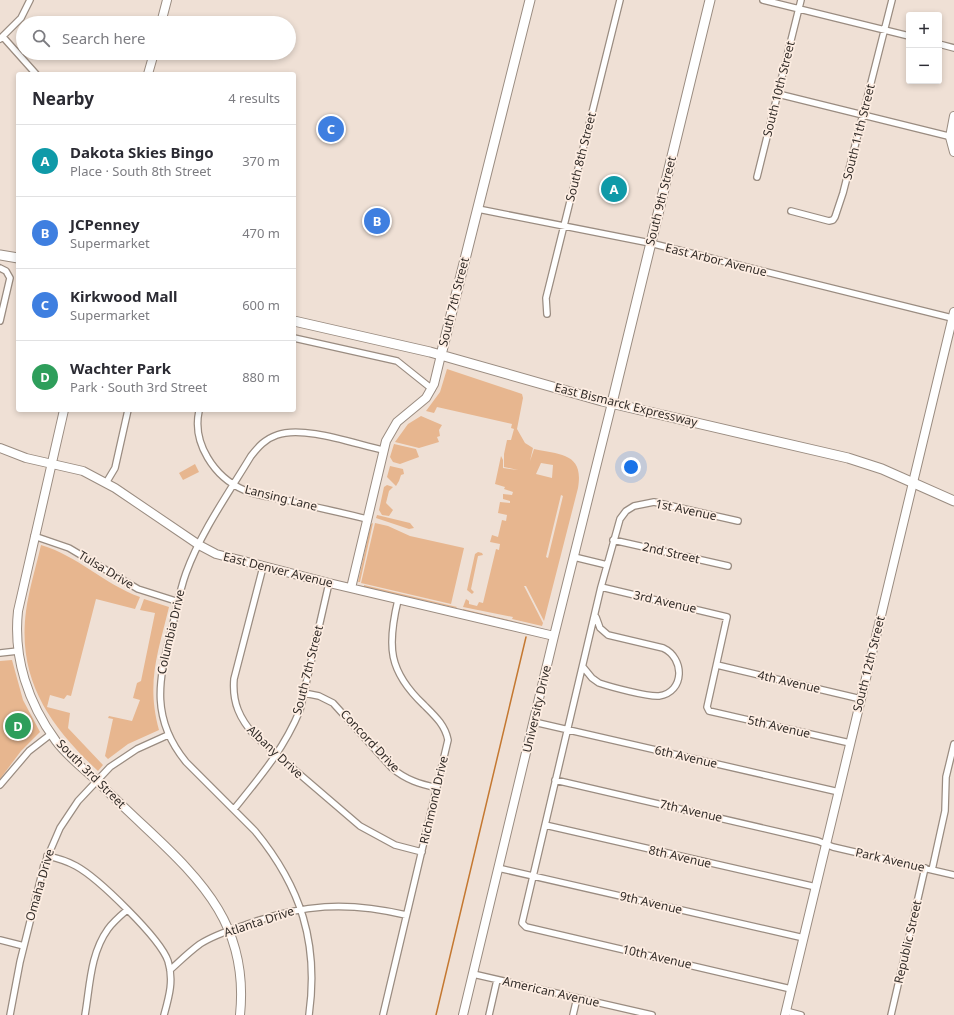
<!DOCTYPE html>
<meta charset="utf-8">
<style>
:root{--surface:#fff;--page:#f7f7f7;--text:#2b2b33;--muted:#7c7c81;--line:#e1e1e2;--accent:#0f766e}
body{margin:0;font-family:"Noto Sans",sans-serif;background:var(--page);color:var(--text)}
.controls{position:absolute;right:12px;top:12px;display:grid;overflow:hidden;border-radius:4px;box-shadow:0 2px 6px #0003}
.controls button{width:36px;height:36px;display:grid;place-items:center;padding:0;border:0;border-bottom:1px solid var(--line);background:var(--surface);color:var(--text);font:20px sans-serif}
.you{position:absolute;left:631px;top:467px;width:14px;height:14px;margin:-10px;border:3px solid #fff;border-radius:50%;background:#1a73e8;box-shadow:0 0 0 6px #1a73e833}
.badge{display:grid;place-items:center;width:26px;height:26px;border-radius:50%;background:var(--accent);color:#fff;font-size:13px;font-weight:700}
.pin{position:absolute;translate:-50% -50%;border:2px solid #fff;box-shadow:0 1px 4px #0006}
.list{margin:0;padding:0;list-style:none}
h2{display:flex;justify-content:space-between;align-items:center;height:52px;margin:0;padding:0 16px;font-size:17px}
h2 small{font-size:13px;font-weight:400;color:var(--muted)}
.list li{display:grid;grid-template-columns:26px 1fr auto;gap:12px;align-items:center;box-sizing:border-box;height:72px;padding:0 16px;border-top:1px solid var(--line)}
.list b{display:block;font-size:15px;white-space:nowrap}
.list p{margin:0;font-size:13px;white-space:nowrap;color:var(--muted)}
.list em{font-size:13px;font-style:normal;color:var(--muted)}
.icon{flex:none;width:22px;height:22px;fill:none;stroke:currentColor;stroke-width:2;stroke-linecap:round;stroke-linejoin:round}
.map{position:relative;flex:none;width:954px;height:1015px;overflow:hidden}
.search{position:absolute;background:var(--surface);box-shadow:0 2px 6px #0003;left:16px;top:16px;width:280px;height:44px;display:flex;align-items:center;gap:10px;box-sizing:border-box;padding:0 14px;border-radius:22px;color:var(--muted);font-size:15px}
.panel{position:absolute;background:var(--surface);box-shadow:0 2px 6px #0003;left:16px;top:72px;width:280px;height:340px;border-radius:4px}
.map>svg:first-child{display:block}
</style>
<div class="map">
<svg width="954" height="1015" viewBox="0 0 954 1015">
<rect width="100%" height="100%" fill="#efe0d5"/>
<!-- green -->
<path fill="#e7b68f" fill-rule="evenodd" d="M447,369L522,394L523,398L517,429L525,443L533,448L530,461L534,449C561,455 584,453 578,488L544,621L526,586H524L543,623L542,626L512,619L513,617L463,607L466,599L469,601V604L477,606L479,602L483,603L496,549L499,550L500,544L490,542L492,535L498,537L502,520L506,521L507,515L498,513L500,502L510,503V501L503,499V494L512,495L513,492L504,489L505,487L495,484L501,456L503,460V468L518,470L504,467V454L507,440H511L514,429L511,428L512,424L437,407L434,413L426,411L440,392ZM541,463L553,465L552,478L536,474ZM561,495L563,496L548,558L546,557Z
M421,416L442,425L439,430L440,436L437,437L439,442L419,448L395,442L408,424Z
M394,444L416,449L419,457L400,464L393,462L390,457Z
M195,464L199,472L183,480L179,473Z
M390,466L403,469L404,474L401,475L399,481L396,486L387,477Z
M387,485L393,487L389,491L386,503L393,510L389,516L382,515L379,510L384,487Z
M377,515L410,523L414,528L409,529L376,518Z
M373,523L360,582H358L371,524Z
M375,523L388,526L410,536L464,548L451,604L361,583Z
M41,545C78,556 104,584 140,597L135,609L96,599L71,696L67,695L64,699L50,695L47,707L70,713L68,728L103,765L98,771C50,726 17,680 26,611C29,589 36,567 41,545Z
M478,552L482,553L483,555L478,556L471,589L474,592L472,594L467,590L475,554Z
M364,585L457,607L456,608L364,587Z
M144,599L169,607C158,653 146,682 159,730L128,744L108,759L105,756L113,719L108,718L109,716L132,721L140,700L133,698L137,683L141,681L155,613L140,610Z
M463,609L542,628L463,610Z
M12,660L23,700L40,732L21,751L0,779V661Z"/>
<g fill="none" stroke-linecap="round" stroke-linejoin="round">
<!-- stream -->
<path stroke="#c47831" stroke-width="1.5" d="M436,1015L526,637"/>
<!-- street casing -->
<g stroke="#9a8c81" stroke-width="8">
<path id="street" d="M763,0L909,36
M3,37L36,74
M0,39L21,18L30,0
M939,44L954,48
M778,94L952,137
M757,177L801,0
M478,209L650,243L952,318
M791,211L829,221L833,220L835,217L843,193L892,0
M0,268L6,271L10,278L0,321
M547,314L546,298L620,0
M294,338L397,361L432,389
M199,411C192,443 214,477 244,490C257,496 272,497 286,500C313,507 340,512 367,519
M106,483L115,468L128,410
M738,521L654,502L634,506L626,511L620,519L601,587L522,923L526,927L791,989
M34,536L69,548L138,589L179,602
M613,540L728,566
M574,557L607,565
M263,567L234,679C232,703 240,719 255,736L360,826L395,845L422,852
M601,587L727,617L707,707L709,711L850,743
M0,653L18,651
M717,665L861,699
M583,667L592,678L599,683C611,687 648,697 659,696C685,692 685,658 663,648L608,635L600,628L596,617
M304,693L319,696L333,703L392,768C406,780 420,784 437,788
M534,722L839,792
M555,780L818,841L833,847L954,875
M0,785L29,751L51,734
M234,809C260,777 284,749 300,710L329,583
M545,825L816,887
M47,856C57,858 67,861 76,866C98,878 160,938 168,961C174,980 169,997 164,1015
M498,868L804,938
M932,870L945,811L946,777L954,744
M0,940L24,946
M170,970C180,961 189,952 200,944C214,935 230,930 245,925C302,904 347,901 406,915
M473,974L652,1015
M786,1011L801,1015
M10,1015L20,962L44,865L60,828L78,801L110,767L137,749L168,735
M85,1015C90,986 90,954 108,929C113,922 120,916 127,910
M309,1015C319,943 301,887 255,831L186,762C151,719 158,682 171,632C176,613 179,592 186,573C201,532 228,494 251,456C258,447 265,439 277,435C303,425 355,444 383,450
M383,1015L448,740C445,725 435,716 424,705C388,671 387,646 398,600
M489,1015L497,980
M573,1015L577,998
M891,1015L925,868"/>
</g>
<!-- secondary casing -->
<g stroke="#9a8c81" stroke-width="10">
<path id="secondary" d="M161,23L167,0
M148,74L154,53
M954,116L950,137L954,152
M64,410L18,611C13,658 28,703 56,741C67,756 83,768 97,781C113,797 129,812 145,827C204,882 249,928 240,1015
M0,448L26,458L83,471L115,488L199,545L216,554L329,583L554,636
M351,588L386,441L397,422L426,398L434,384L441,355
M463,1015L554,636L612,403
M785,1015L954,312"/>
</g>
<!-- primary casing -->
<g stroke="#9a8c81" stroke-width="11">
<path id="primary" d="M0,255L18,258
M294,321L430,352L602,401L848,458L882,469L954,501
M441,355L530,0
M612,403L710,0"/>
</g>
<!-- street -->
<use href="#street" stroke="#fff" stroke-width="5.5"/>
<!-- secondary -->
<use href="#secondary" stroke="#fff" stroke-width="8"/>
<!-- primary -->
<use href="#primary" stroke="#fff" stroke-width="9"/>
</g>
<g text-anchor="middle" stroke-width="3.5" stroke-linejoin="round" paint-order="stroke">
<!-- street labels -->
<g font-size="12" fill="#322c28" stroke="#fdede2">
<text transform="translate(779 89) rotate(-76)" y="4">South 10th Street</text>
<text transform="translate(859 132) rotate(-76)" y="4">South 11th Street</text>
<text transform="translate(581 157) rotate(-76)" y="4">South 8th Street</text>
<text transform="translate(661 201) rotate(-76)" y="4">South 9th Street</text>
<text transform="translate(716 260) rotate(14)" y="4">East Arbor Avenue</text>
<text transform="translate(454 302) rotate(-76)" y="4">South 7th Street</text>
<text transform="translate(626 405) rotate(14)" y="4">East Bismarck Expressway</text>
<text transform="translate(281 498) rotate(14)" y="4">Lansing Lane</text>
<text transform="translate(686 510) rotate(12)" y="4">1st Avenue</text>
<text transform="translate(671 553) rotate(13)" y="4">2nd Street</text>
<text transform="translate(106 570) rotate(31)" y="4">Tulsa Drive</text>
<text transform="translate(278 570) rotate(14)" y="4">East Denver Avenue</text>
<text transform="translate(665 602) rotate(13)" y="4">3rd Avenue</text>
<text transform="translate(171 632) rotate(-77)" y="4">Columbia Drive</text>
<text transform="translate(869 664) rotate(-76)" y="4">South 12th Street</text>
<text transform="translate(308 670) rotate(-76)" y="4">South 7th Street</text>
<text transform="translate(789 682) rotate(13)" y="4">4th Avenue</text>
<text transform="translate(537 709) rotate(-77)" y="4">University Drive</text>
<text transform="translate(779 727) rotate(13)" y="4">5th Avenue</text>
<text transform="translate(370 741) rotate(47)" y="4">Concord Drive</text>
<text transform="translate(275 752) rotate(43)" y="4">Albany Drive</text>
<text transform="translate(686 757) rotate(13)" y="4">6th Avenue</text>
<text transform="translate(91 774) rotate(45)" y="4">South 3rd Street</text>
<text transform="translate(434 800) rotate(-77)" y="4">Richmond Drive</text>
<text transform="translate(691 811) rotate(13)" y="4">7th Avenue</text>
<text transform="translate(680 857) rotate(13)" y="4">8th Avenue</text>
<text transform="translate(890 860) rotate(13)" y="4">Park Avenue</text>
<text transform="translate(40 885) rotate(-74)" y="4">Omaha Drive</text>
<text transform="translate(651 903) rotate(13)" y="4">9th Avenue</text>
<text transform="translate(259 922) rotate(-18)" y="4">Atlanta Drive</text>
<text transform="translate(908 942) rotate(-77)" y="4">Republic Street</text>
<text transform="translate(657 957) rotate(13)" y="4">10th Avenue</text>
<text transform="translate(551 992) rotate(13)" y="4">American Avenue</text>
</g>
</g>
</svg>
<div class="controls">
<button>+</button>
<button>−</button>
</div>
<div class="you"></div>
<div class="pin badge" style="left:614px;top:189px;background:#0f9aa8">A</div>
<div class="pin badge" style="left:377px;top:221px;background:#3f7fe0">B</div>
<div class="pin badge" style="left:331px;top:129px;background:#3f7fe0">C</div>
<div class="pin badge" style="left:18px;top:726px;background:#2e9e5b">D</div>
<div class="search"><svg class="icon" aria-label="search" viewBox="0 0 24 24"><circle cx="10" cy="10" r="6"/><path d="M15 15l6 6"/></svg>Search here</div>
<section class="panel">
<h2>Nearby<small>4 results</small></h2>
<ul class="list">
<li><span class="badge" style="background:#0f9aa8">A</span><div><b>Dakota Skies Bingo</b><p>Place · South 8th Street</p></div><em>370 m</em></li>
<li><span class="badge" style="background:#3f7fe0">B</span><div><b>JCPenney</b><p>Supermarket</p></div><em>470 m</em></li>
<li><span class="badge" style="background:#3f7fe0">C</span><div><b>Kirkwood Mall</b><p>Supermarket</p></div><em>600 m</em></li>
<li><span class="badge" style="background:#2e9e5b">D</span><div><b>Wachter Park</b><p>Park · South 3rd Street</p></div><em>880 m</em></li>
</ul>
</section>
</div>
